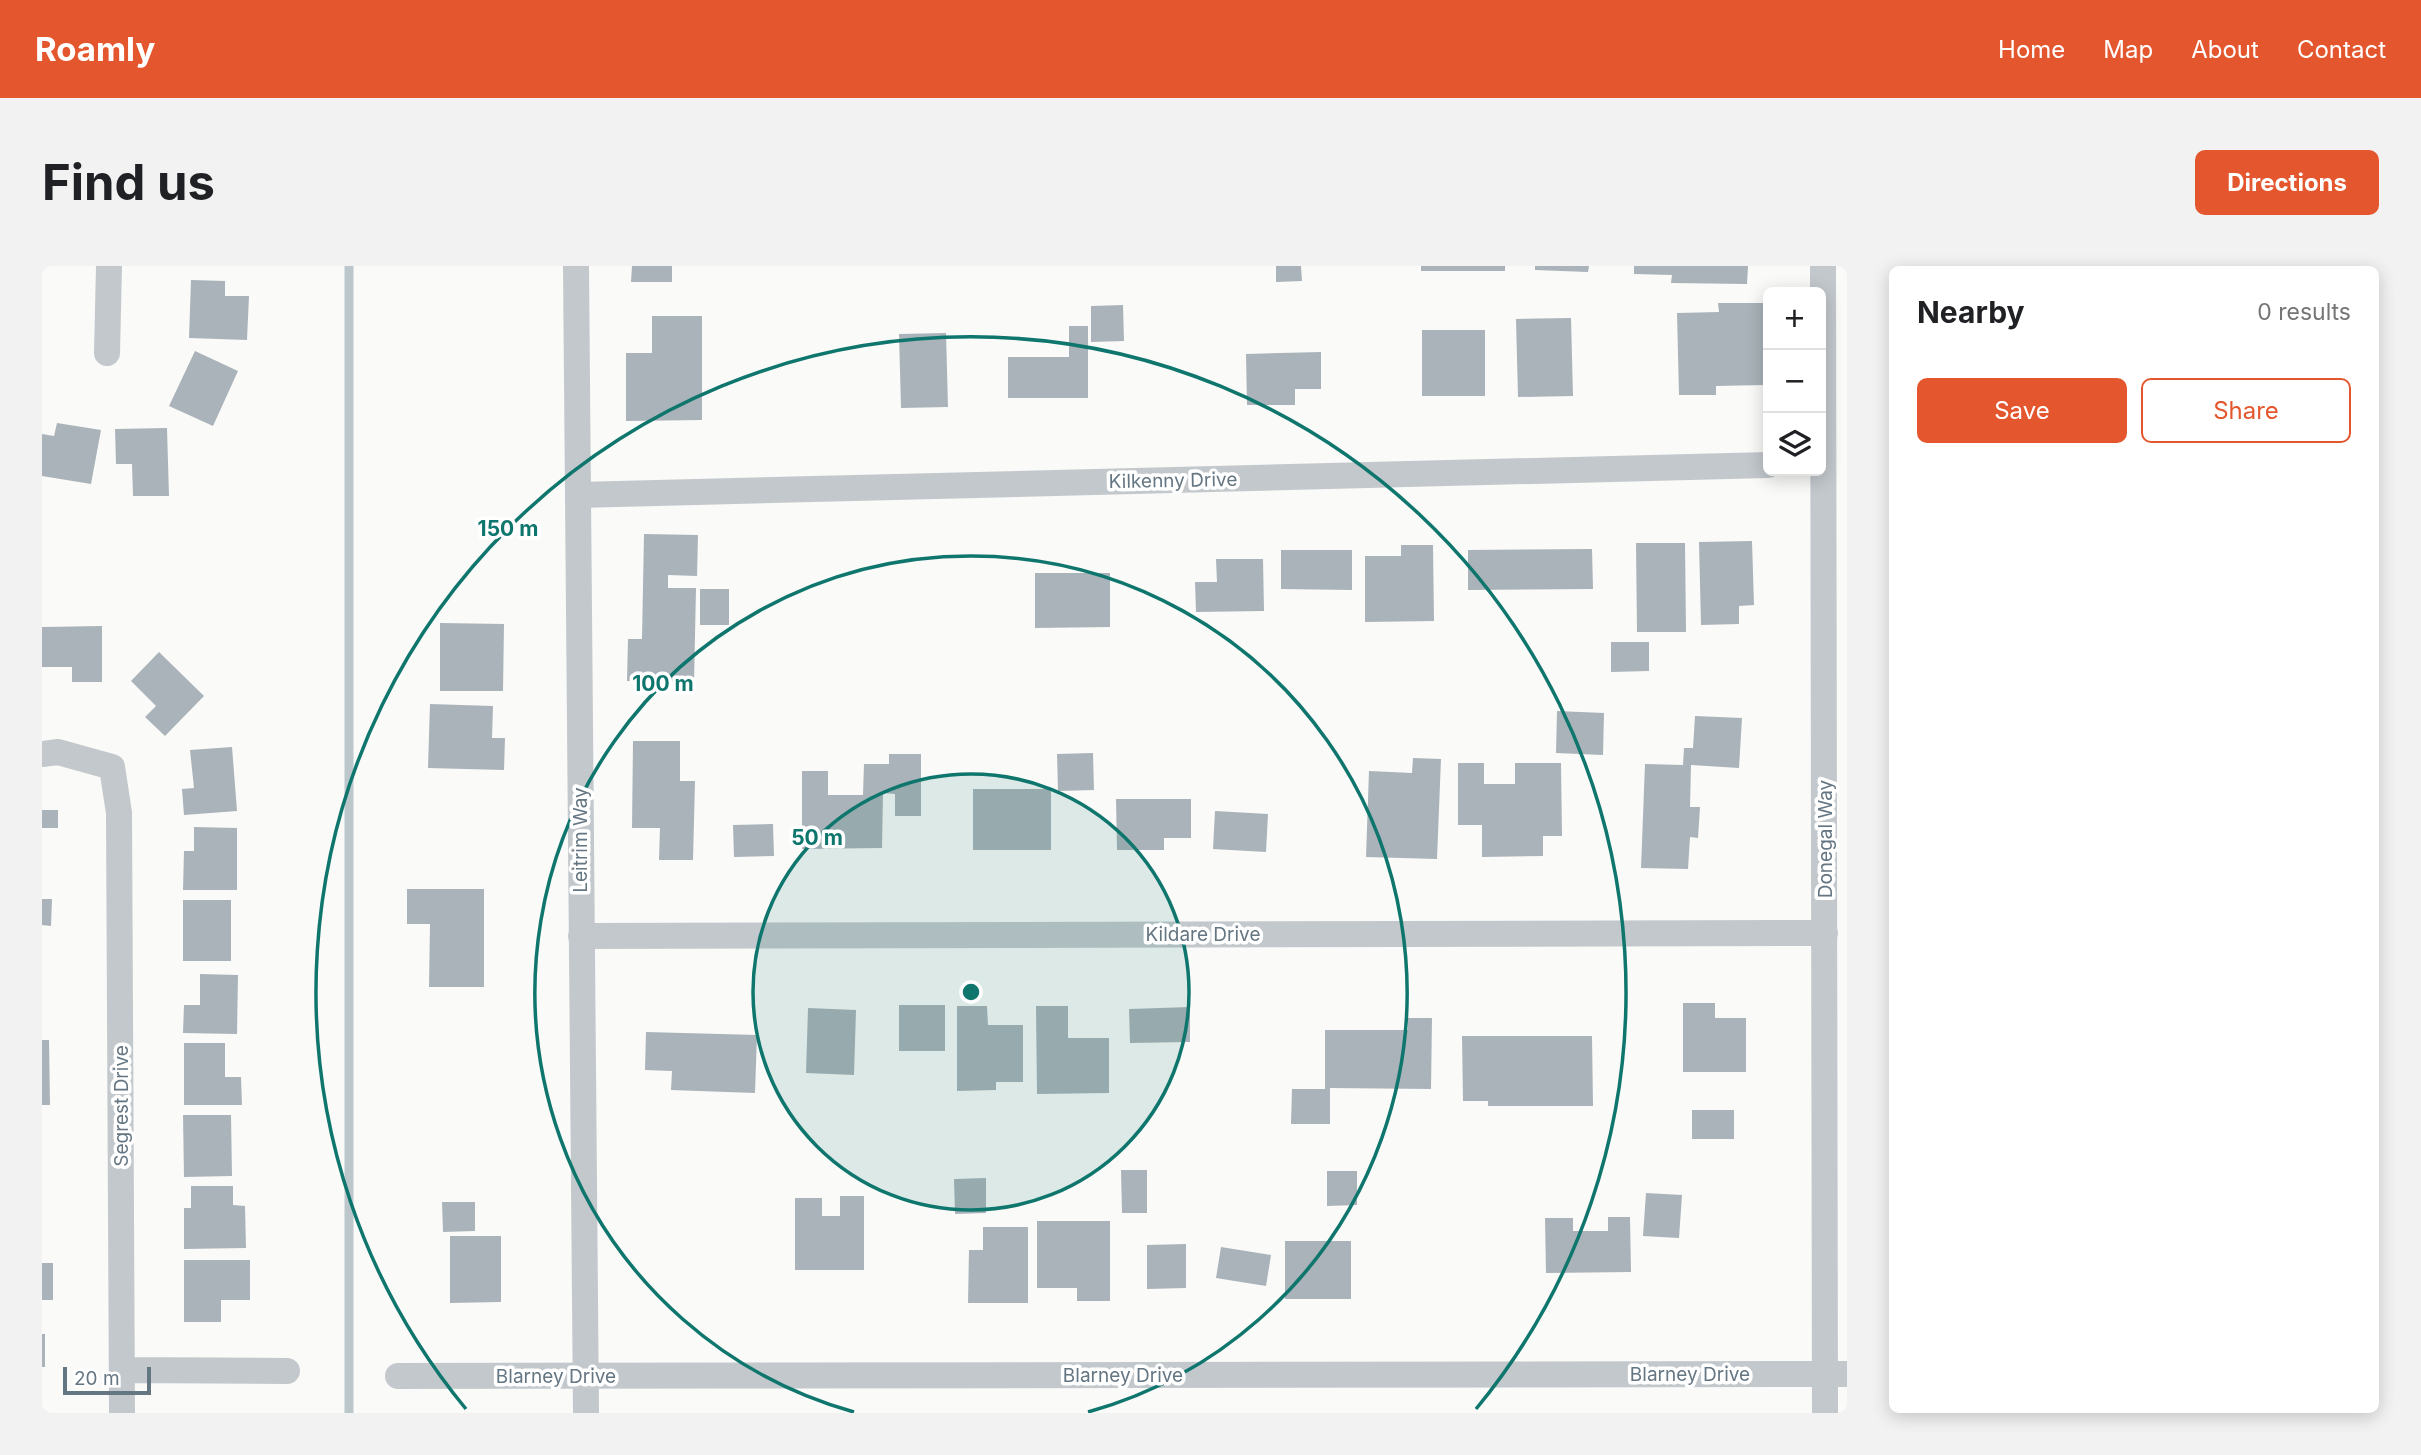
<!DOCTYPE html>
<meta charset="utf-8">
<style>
:root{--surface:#fff;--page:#f2f2f2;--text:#202124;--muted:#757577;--line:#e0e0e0;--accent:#e4572e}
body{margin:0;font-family:Inter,sans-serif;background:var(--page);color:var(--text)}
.controls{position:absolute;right:21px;top:21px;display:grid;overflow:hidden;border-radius:10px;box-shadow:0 4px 18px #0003}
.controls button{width:63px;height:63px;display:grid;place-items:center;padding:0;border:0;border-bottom:2px solid var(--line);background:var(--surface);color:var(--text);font:35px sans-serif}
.scale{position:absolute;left:21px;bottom:18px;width:88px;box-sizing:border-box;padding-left:7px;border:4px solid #657683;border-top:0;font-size:19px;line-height:24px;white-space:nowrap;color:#657683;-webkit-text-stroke:5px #fff;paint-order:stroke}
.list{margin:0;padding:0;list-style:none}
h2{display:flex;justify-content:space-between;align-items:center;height:91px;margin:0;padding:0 28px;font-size:30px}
h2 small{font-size:23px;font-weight:400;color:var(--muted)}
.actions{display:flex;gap:14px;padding:21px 28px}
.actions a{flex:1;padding:16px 0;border:2px solid var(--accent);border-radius:10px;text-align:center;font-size:24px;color:var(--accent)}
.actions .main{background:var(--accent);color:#fff}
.icon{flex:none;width:38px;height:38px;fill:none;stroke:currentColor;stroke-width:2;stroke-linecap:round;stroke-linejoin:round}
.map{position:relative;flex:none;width:1805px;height:1147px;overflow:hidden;border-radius:10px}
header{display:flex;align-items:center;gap:42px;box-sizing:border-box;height:98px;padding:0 35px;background:var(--accent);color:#fff}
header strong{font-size:33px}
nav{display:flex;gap:38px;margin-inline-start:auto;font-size:24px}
.intro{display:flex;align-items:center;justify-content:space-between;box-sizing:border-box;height:168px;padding:0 42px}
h1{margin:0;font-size:49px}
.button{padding:18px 32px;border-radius:10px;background:var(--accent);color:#fff;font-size:24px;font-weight:700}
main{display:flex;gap:42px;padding:0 42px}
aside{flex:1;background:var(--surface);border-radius:10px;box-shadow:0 4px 18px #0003}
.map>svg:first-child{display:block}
</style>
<header>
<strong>Roamly</strong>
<nav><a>Home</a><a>Map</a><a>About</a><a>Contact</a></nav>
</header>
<div class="intro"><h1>Find us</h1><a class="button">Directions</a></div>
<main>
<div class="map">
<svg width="1805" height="1147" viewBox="0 0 1805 1147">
<rect width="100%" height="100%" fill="#fafaf8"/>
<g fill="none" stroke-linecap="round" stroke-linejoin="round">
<!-- stream -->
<path stroke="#bbc7cb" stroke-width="9" d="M307,0V1147"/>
</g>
<!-- building -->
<path fill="#aab3b9" d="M590,0H630V16H589Z
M1234,0H1259L1260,15L1234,16Z
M1379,0H1463V5H1379Z
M1493,0H1547L1546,6L1493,4Z
M1592,0H1706L1705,18L1629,17L1630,9L1592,8Z
M149,14L183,15V30H207L205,74L147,72Z
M1676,37H1721L1722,119L1674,120V129H1637L1635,47L1677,46Z
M1081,39L1082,75L1049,76V40Z
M610,50H660V154L584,155V87H610Z
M1529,52L1531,130L1476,131L1474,53Z
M1027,60H1046V132H966V91H1027Z
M1380,64H1443V130H1380Z
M904,67L906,141L859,142L857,68Z
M153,85L196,105L171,160L127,140Z
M1279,86V123H1253V139H1205L1204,88Z
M15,157L59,164L49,218L0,210V168L12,170Z
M125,162L127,230H91L90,198H74L73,163Z
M602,268L656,269L655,310L626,309V322H654L652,416L585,415L586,373H600Z
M1710,275L1712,339L1697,340V358L1659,359L1657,276Z
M1594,277H1643L1644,366H1595Z
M1359,279H1391L1392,355L1323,356V290H1359Z
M1550,283L1551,323L1426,324V284Z
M1239,284H1310V324L1239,323Z
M1174,293H1221L1222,345L1154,346L1153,316H1175Z
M993,307H1068V361L993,362Z
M658,323H687V359H658Z
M398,357L462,358L461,425H398Z
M60,360V416H30V401H0V361Z
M1569,376H1607V405L1569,406Z
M117,386L162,430L123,470L103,451L114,440L89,415Z
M388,438L451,440L450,472H463L462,504L386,502Z
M1515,445L1562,447L1561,489L1514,487Z
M1653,450L1700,452L1697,502L1649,499L1648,541H1658L1656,572L1648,571L1646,603L1599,602L1603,498L1641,499L1642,482H1651Z
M591,475H638V515H653L651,594H617L618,562H590Z
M190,481L195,545L142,549L140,523L152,522L148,484Z
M1051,487L1052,524L1016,525L1015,488Z
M847,488H879V550H853V528L841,527L840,582L760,583V505H786V529H821L822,498H847Z
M1371,492L1399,493L1395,593L1324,591L1327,505L1370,507Z
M1416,497H1442V518H1473V497H1519L1520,570H1501V590L1440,591V559H1416Z
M931,523H1009V584H931Z
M1074,533H1149V572H1122V584H1075Z
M0,544H16V562H0Z
M1173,545L1226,548L1224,586L1171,583Z
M731,558L732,590L692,591L691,559Z
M152,561L195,562V624H141L142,585H152Z
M365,623H442V721H387L388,658H365Z
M0,633H10L9,660L0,659Z
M141,634H189V695H141Z
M158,708L196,709L195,768L141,767L142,739H158Z
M1641,737H1673V752H1704V806H1641Z
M857,739H903V785H857Z
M915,740H945L946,759H981V816H954V824L915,825Z
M994,740H1026V772H1067V827L995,828Z
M1148,741V776L1088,777L1087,743Z
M766,742L814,744L812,809L764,807Z
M1366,752H1390L1389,823L1288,822V858H1249L1250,823H1283V764H1366Z
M604,766L715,769L713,827L629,824L630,805L603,804Z
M1420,770H1550L1551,840H1446V835H1421Z
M0,774H7L8,839H0Z
M142,777H183V811H199L200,839H142Z
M1650,844H1692V873H1650Z
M141,849H189L190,910L142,911Z
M1079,904H1105V947H1080Z
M1285,905H1315V939L1285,940Z
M944,912V947L913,948L912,913Z
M149,920H191V939L203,940L204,982L142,983V942H149Z
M1604,927L1640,929L1637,972L1601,970Z
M798,930H822V1004H753V932H780V950H798Z
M400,936H433V965L401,966Z
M1566,951H1588L1589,1006L1504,1007L1503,952H1531V965H1566Z
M995,955H1068V1035H1035V1022H995Z
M941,961H986V1037H926L927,984H941Z
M408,970H459V1036L408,1037Z
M1243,975H1309V1033H1243Z
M1144,978V1022L1105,1023V979Z
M1179,981L1229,989L1224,1020L1174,1012Z
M142,994H208V1034H179V1056H142Z
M0,997H11V1034H0Z
M0,1068H3V1101H0Z"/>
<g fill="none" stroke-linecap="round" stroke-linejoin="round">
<!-- minor -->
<path stroke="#c3c8cc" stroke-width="26" d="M534,0L544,1147
M1781,0L1783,1147
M65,87L67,0
M536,229L1726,199
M0,488L16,486L70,501L77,547L80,1147
M539,670L1783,667
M80,1104L245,1105
M356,1110L1805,1108"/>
</g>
<!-- distance rings -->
<circle cx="929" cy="726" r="218" fill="#0f766e" fill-opacity=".12"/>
<g fill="none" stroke="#0f766e" stroke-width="3.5">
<circle cx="929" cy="726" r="218"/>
<path d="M812 1146A436 436 0 1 1 1046 1146"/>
<path d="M424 1143A655 655 0 1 1 1434 1143"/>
</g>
<g text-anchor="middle" stroke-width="7" stroke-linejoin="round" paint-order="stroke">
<!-- street labels -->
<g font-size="19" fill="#657683" stroke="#fff">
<text transform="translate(1131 214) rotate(-1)" y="7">Kilkenny Drive</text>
<text transform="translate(1783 573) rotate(-90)" y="7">Donegal Way</text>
<text transform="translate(538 574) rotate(-90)" y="7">Leitrim Way</text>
<text x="1161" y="675">Kildare Drive</text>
<text transform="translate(79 840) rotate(-90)" y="7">Segrest Drive</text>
<text x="1648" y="1115">Blarney Drive</text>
<text x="1081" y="1116">Blarney Drive</text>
<text x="514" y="1117">Blarney Drive</text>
</g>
</g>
<circle cx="929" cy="726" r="10" fill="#0f766e" stroke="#fff" stroke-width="3.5"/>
<g font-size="21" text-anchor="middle" font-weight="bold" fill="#0f766e" stroke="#fff" stroke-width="7" stroke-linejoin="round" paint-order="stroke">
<text x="466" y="270">150 m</text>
<text x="621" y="425">100 m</text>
<text x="775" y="579">50 m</text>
</g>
</svg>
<div class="controls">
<button>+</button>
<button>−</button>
<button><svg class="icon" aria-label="layers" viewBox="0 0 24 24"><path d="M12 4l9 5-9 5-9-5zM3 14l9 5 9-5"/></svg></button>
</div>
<div class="scale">20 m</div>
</div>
<aside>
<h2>Nearby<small>0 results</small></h2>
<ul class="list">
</ul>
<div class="actions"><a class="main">Save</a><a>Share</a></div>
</aside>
</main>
